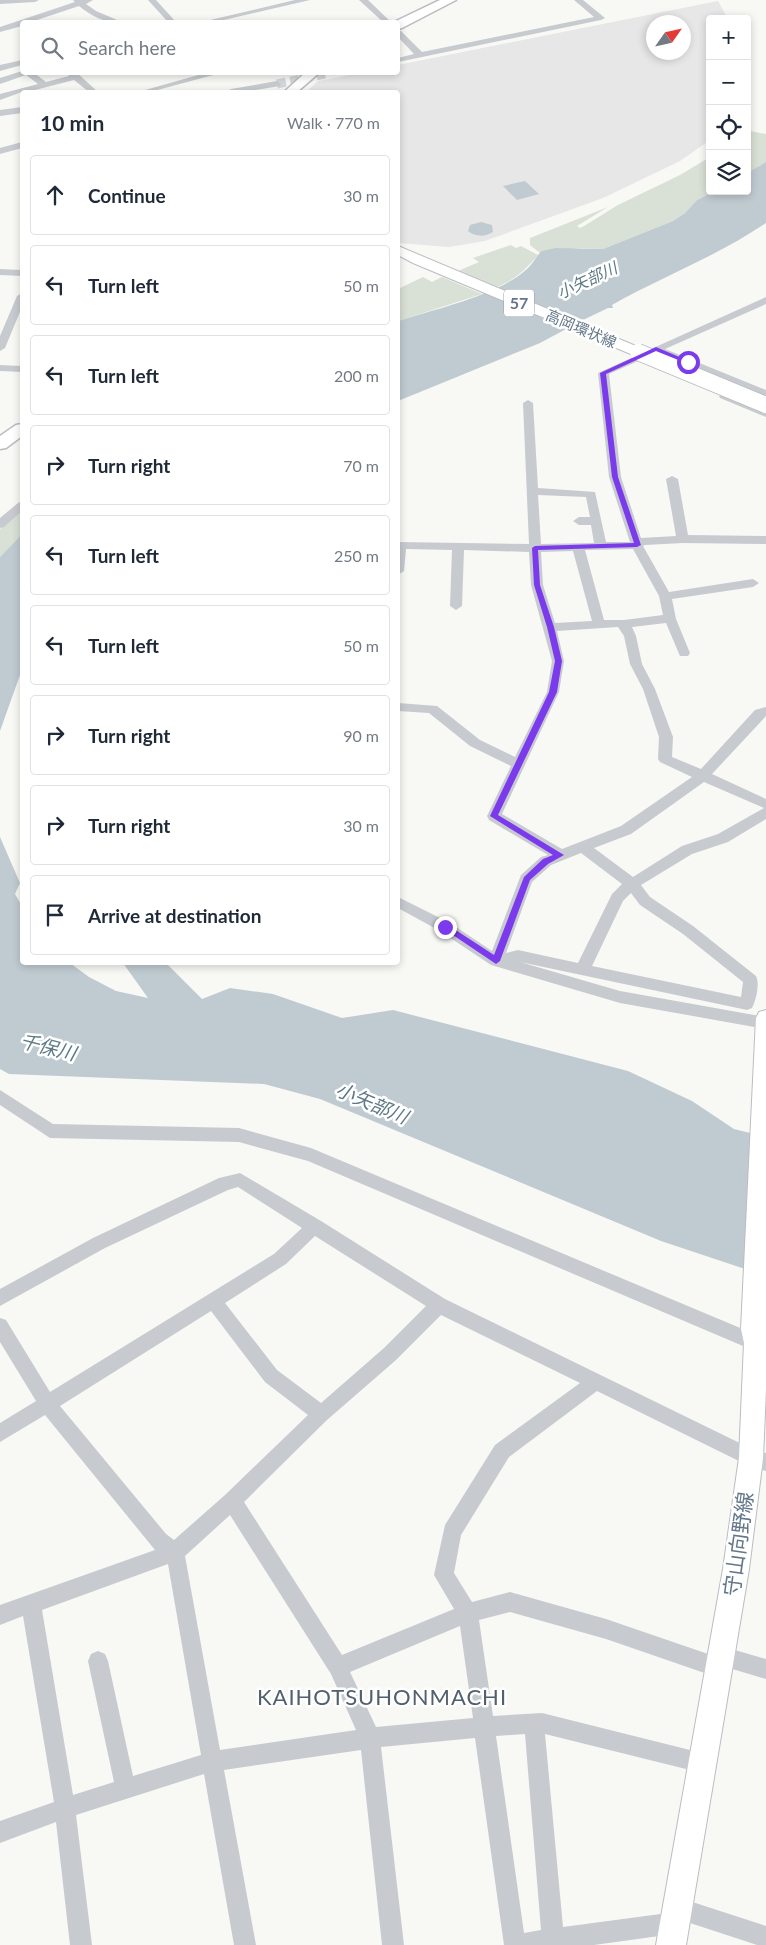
<!DOCTYPE html>
<meta charset="utf-8">
<style>
:root{--surface:#fff;--page:#f2f2f3;--text:#1f2937;--muted:#747a83;--line:#e0e1e3}
body{margin:0;font-family:Lato,"Noto Sans JP",sans-serif;background:var(--page);color:var(--text)}
.controls{position:absolute;right:15px;top:15px;display:grid;overflow:hidden;border-radius:5px;box-shadow:0 2px 8px #0003}
.controls button{width:45px;height:45px;display:grid;place-items:center;padding:0;border:0;border-bottom:1px solid var(--line);background:var(--surface);color:var(--text);font:25px sans-serif}
.compass{position:absolute;left:646px;top:15px;width:45px;height:45px;border-radius:50%;background:var(--surface);box-shadow:0 2px 8px #0003;rotate:56deg}
.stop{position:absolute;width:15px;height:15px;margin:-11px;border:4px solid #7c3aed;border-radius:50%;background:#fff}
.stop.end{background:#7c3aed;border-color:#fff;box-shadow:0 1px 5px #0008}
.list{margin:0;padding:0;list-style:none}
h2{display:flex;justify-content:space-between;align-items:center;height:65px;margin:0;padding:0 20px;font-size:21px}
h2 small{font-size:16px;font-weight:400;color:var(--muted)}
.list li{display:grid;grid-template-columns:32px 1fr auto;gap:15px;align-items:center;box-sizing:border-box;height:80px;margin:0 10px 10px;padding:0 10px;border:1px solid var(--line);border-radius:5px}
.list b{display:block;font-size:19px;white-space:nowrap}
.list em{font-size:16px;font-style:normal;color:var(--muted)}
.icon{flex:none;width:28px;height:28px;fill:none;stroke:currentColor;stroke-width:2;stroke-linecap:round;stroke-linejoin:round}
.map{position:relative;flex:none;width:766px;height:1945px;overflow:hidden}
.search{position:absolute;background:var(--surface);box-shadow:0 2px 8px #0003;left:20px;top:20px;width:380px;height:55px;display:flex;align-items:center;gap:12px;box-sizing:border-box;padding:0 18px;border-radius:5px;color:var(--muted);font-size:19px}
.panel{position:absolute;background:var(--surface);box-shadow:0 2px 8px #0003;left:20px;top:90px;width:380px;height:875px;border-radius:5px}
.map>svg:first-child{display:block}
</style>
<div class="map">
<svg width="766" height="1945" viewBox="0 0 766 1945">
<rect width="100%" height="100%" fill="#f8f8f5"/>
<!-- built -->
<path fill="#e6e7e6" fill-rule="evenodd" d="M718,1L728,19H710V140L680,161L603,198L485,241L449,247L398,243V92H306L318,81L361,73L398,72V65ZM654,22H684V52H654Z"/>
<!-- green -->
<path fill="#d9e0d5" d="M750,131L766,134V162L747,173V133Z
M710,157V191H715L697,200L685,213L673,221L603,249L579,248L540,253L530,245V238L608,207L577,226L580,228L584,226L618,205L680,175Z
M511,245L516,248L521,246L538,255C525,270 516,279 497,287L458,271L479,262L473,258Z
M423,277L432,282L442,277L482,294L398,321V289Z
M22,509V534L0,557V529Z"/>
<!-- water -->
<path fill="#c0cbd1" d="M766,162V223C718,256 663,276 612,305L613,308H608L583,320L540,343L398,401V321C435,309 499,295 527,269C533,264 536,256 542,251L556,248L603,249L673,221L685,213L697,200L715,191H747V173Z
M525,181L539,194L517,200L503,186Z
M481,222L492,225L493,232C485,237 475,237 468,231L470,225Z
M22,534V676L20,675L0,731V557Z
M0,837L20,883L15,894L22,906V962L70,963L89,977L116,991L148,998L123,963H166L202,999L230,988L273,994L342,1018L393,1010L628,1071L692,1101L734,1129L766,1137V1276L661,1241L320,1099L264,1084L9,1074L0,1069Z"/>
<g fill="none" stroke-linecap="round" stroke-linejoin="round">
<!-- minor-tunnel -->
<path stroke="#d3d8da" stroke-width="9" stroke-dasharray="9 4.5" stroke-linecap="butt" d="M277,84L325,74"/>
<!-- major casing -->
<g stroke="#babec2" stroke-width="2">
<path id="major" d="M398,246L643,349L645,352L643,355H633L413,263L398,255Z
M766,1010V1389L763,1458L749,1569L686,1945H656L723,1569L739,1458L744,1343L741,1329L756,1018L759,1012Z"/>
</g>
<!-- highway casing -->
<g stroke="#b9bdc0" stroke-width="3">
<path id="highway" d="M440,0H456L402,28L398,29V22H394Z
M306,72H320L297,92H284Z
M22,424V436L6,448L0,449V436L16,425Z"/>
</g>
<!-- minor -->
<path fill="#c7cbcf" fill-rule="evenodd" d="M0,0H39L35,2L0,4Z
M73,0H93L86,4L96,11L122,22C106,24 91,16 79,6L31,22H22V26L0,32V27L75,2Z
M148,0H156L176,22H168Z
M295,0H310L215,22H202Z
M359,0H368L391,22H383Z
M574,0H583L605,18L601,20L398,62V58L414,54L398,37V31H401L422,52L594,17Z
M22,60V65L0,71V65Z
M22,71V72H33L46,82L69,76L66,72H76L98,92H89L74,80L35,90L37,92H22L0,100V94L38,84L26,75L0,84V78Z
M209,72L217,74L150,92H138Z
M322,72H337L322,76Z
M277,81L281,84L280,86L243,92H227L231,89Z
M22,107V113L0,116V110Z
M22,142V148L0,154V148Z
M0,269L22,270V276L0,275Z
M22,293V307L5,348L0,351V336L17,296Z
M766,297V304L665,349L766,390V397L656,353L609,374L621,477L641,538L676,536L666,479L672,476L678,479L688,535L766,536V544L683,543L645,545L643,546L669,592L753,579L759,583L753,587L672,599L676,619L690,653L688,656H680L666,623L632,627L636,636L642,664L655,689L673,737L672,757L701,769L755,710L766,707V716L712,774L766,799V819L728,842L692,854L641,885L650,897L693,926L756,976C760,984 756,1000 752,1008L747,1010L520,962L620,991L766,1017V1029L620,1003L491,965L440,931L398,908V897L450,923L492,951L521,875L541,857L548,855L489,820L487,816L511,766L470,746L429,713L398,711V703L437,706L480,740L515,757L547,692L552,661L531,585L529,552L464,550L462,606L456,610L450,606L452,550L406,549L404,571L398,575V542L529,544L523,403L528,400L533,403L538,488L595,492L606,542H630L609,477L598,373ZM538,495L586,497L590,517H579L573,521L579,525H591L594,543L541,544ZM633,549L659,596L663,615L624,620H604L585,550ZM573,551L592,621L555,623L543,585L541,552ZM618,627L624,636L630,664L643,689L659,737L658,759L660,762L692,777L621,826L562,849L502,814L559,692L564,661L557,631ZM704,782L764,808L718,834L682,846L633,877L594,848L631,834ZM581,853L622,884L612,894L578,963L518,950L506,953L532,882L551,865ZM631,893L640,905L683,934L743,982L741,997L592,966L623,901Z
M0,365L22,366V372L0,371Z
M724,393L766,410V417L720,398L719,396Z
M22,501V511L4,527L0,528V518L18,503Z
M0,1090L53,1124L239,1128L311,1148L757,1335H766V1351L750,1349L308,1161L239,1142L50,1138L0,1105Z
M240,1173L321,1221L445,1299L754,1450L766,1453V1471L751,1467L597,1391L509,1457L461,1535L454,1573L472,1602L510,1592L606,1619L711,1655L714,1649L721,1646L766,1659V1679L729,1668L726,1675L719,1678L606,1639L510,1612L479,1620L493,1716L542,1713L702,1753L709,1756L712,1763L709,1770L702,1773L545,1734L563,1927L668,1913L666,1908L669,1900L677,1897L766,1926V1945H757L684,1921L682,1931L674,1934L594,1945H504L475,1738L381,1747L404,1945H382L361,1750L224,1770L256,1945H234L204,1774L76,1815L92,1945H70L56,1822L0,1843V1821L54,1802L23,1616L0,1625V1605L155,1550L45,1415L0,1442V1423L36,1401L0,1342V1318L6,1320L50,1392L274,1254L302,1228L238,1187L228,1190L105,1248L0,1306V1289L93,1238L219,1178ZM315,1236L426,1306L384,1348L321,1403L277,1370L225,1303L286,1264ZM211,1311L265,1382L308,1415L225,1495L174,1540L166,1534L60,1406ZM441,1315L580,1383L495,1445L445,1525L434,1575L454,1609L342,1655L244,1502L327,1420L396,1360ZM230,1515L331,1674L356,1730L220,1750L185,1556ZM168,1564L201,1755L133,1776L108,1661L105,1654L98,1651L91,1654L88,1661L114,1782L73,1795L42,1610ZM460,1626L473,1718L376,1727L350,1672ZM525,1734L541,1930L524,1933L496,1736Z"/>
<!-- major -->
<use href="#major" fill="#fff" fill-rule="evenodd"/>
<!-- highway -->
<use href="#highway" fill="#fff" fill-rule="evenodd"/>
<!-- major-bridge casing -->
<g stroke="#babec2" stroke-width="18" stroke-linecap="butt">
<path id="major-bridge" d="M638,352L766,405"/>
</g>
<!-- major-bridge -->
<use href="#major-bridge" stroke="#fff" stroke-width="16"/>
</g>
<!-- route -->
<path fill="#7c3aed" d="M656,347L691,362L686,363L656,351L606,374L618,477L641,545L637,547L538,550L540,585L554,627L562,661L557,692L498,815L564,855L548,864L530,880L500,961L496,964L441,927L445,924L448,925L494,955L524,877L543,859L553,855L490,816L549,692L555,661L547,627L534,585L532,548L535,546L634,543L612,477L600,373Z"/>
<g text-anchor="middle" stroke-width="5" stroke-linejoin="round" paint-order="stroke">
<!-- far-street labels -->
<g font-size="15" fill="#647789" stroke="#fff">
<text transform="translate(581 329) rotate(23)" y="5">高岡環状線</text>
</g>
<!-- far-water labels -->
<g font-size="16" font-style="italic" fill="#5f7985" stroke="#fff">
<text transform="translate(587 280) rotate(-25)" y="6">小矢部川</text>
</g>
<!-- shield labels -->
<rect fill="#fff" stroke="#92a0ac" stroke-width="1" x="504" y="289.5" width="30" height="27" rx="4"/>
<g font-size="16" font-weight="bold" fill="#647789">
<text x="519" y="309">57</text>
</g>
<!-- water labels -->
<g font-size="19" font-style="italic" fill="#5f7985" stroke="#fff">
<text transform="translate(48 1047) rotate(14)" y="7">千保川</text>
<text transform="translate(372 1103) rotate(23)" y="7">小矢部川</text>
</g>
<!-- near-street labels -->
<g font-size="21" fill="#647789" stroke="#fff">
<text transform="translate(739 1544) rotate(-82)" y="7">守山向野線</text>
</g>
<!-- near-neighbourhood labels -->
<g font-size="22" letter-spacing="1" fill="#52606d" stroke="#fff">
<text x="382" y="1705">KAIHOTSUHONMACHI</text>
</g>
</g>
</svg>
<div class="controls">
<button>+</button>
<button>−</button>
<button><svg class="icon" aria-label="locate" viewBox="0 0 24 24"><circle cx="12" cy="12" r="6"/><path d="M12 2v4M12 18v4M2 12h4M18 12h4"/></svg></button>
<button><svg class="icon" aria-label="layers" viewBox="0 0 24 24"><path d="M12 4l9 5-9 5-9-5zM3 14l9 5 9-5"/></svg></button>
</div>
<svg class="compass" viewBox="-18 -18 36 36"><path d="M0-13l5 13h-10z" fill="#e53935"/><path d="M0 13l5-13h-10z" fill="#747a83"/></svg>
<div class="stop" style="left:688px;top:362px"></div>
<div class="stop end" style="left:445px;top:927px"></div>
<div class="search"><svg class="icon" aria-label="search" viewBox="0 0 24 24"><circle cx="10" cy="10" r="6"/><path d="M15 15l6 6"/></svg>Search here</div>
<section class="panel">
<h2>10 min<small>Walk · 770 m</small></h2>
<ul class="list">
<li><svg class="icon" aria-label="ahead" viewBox="0 0 24 24"><path d="M12 20V5M6 11l6-6 6 6"/></svg><div><b>Continue</b></div><em>30 m</em></li>
<li><svg class="icon" aria-label="left" viewBox="0 0 24 24"><path d="M17 20v-9H6M10 6l-5 5 5 5"/></svg><div><b>Turn left</b></div><em>50 m</em></li>
<li><svg class="icon" aria-label="left" viewBox="0 0 24 24"><path d="M17 20v-9H6M10 6l-5 5 5 5"/></svg><div><b>Turn left</b></div><em>200 m</em></li>
<li><svg class="icon" aria-label="right" viewBox="0 0 24 24"><path d="M7 20v-9h11M14 6l5 5-5 5"/></svg><div><b>Turn right</b></div><em>70 m</em></li>
<li><svg class="icon" aria-label="left" viewBox="0 0 24 24"><path d="M17 20v-9H6M10 6l-5 5 5 5"/></svg><div><b>Turn left</b></div><em>250 m</em></li>
<li><svg class="icon" aria-label="left" viewBox="0 0 24 24"><path d="M17 20v-9H6M10 6l-5 5 5 5"/></svg><div><b>Turn left</b></div><em>50 m</em></li>
<li><svg class="icon" aria-label="right" viewBox="0 0 24 24"><path d="M7 20v-9h11M14 6l5 5-5 5"/></svg><div><b>Turn right</b></div><em>90 m</em></li>
<li><svg class="icon" aria-label="right" viewBox="0 0 24 24"><path d="M7 20v-9h11M14 6l5 5-5 5"/></svg><div><b>Turn right</b></div><em>30 m</em></li>
<li><svg class="icon" aria-label="arrive" viewBox="0 0 24 24"><path d="M6 21V4h12l-3 4 3 4H6"/></svg><div><b>Arrive at destination</b></div></li>
</ul>
</section>
</div>
